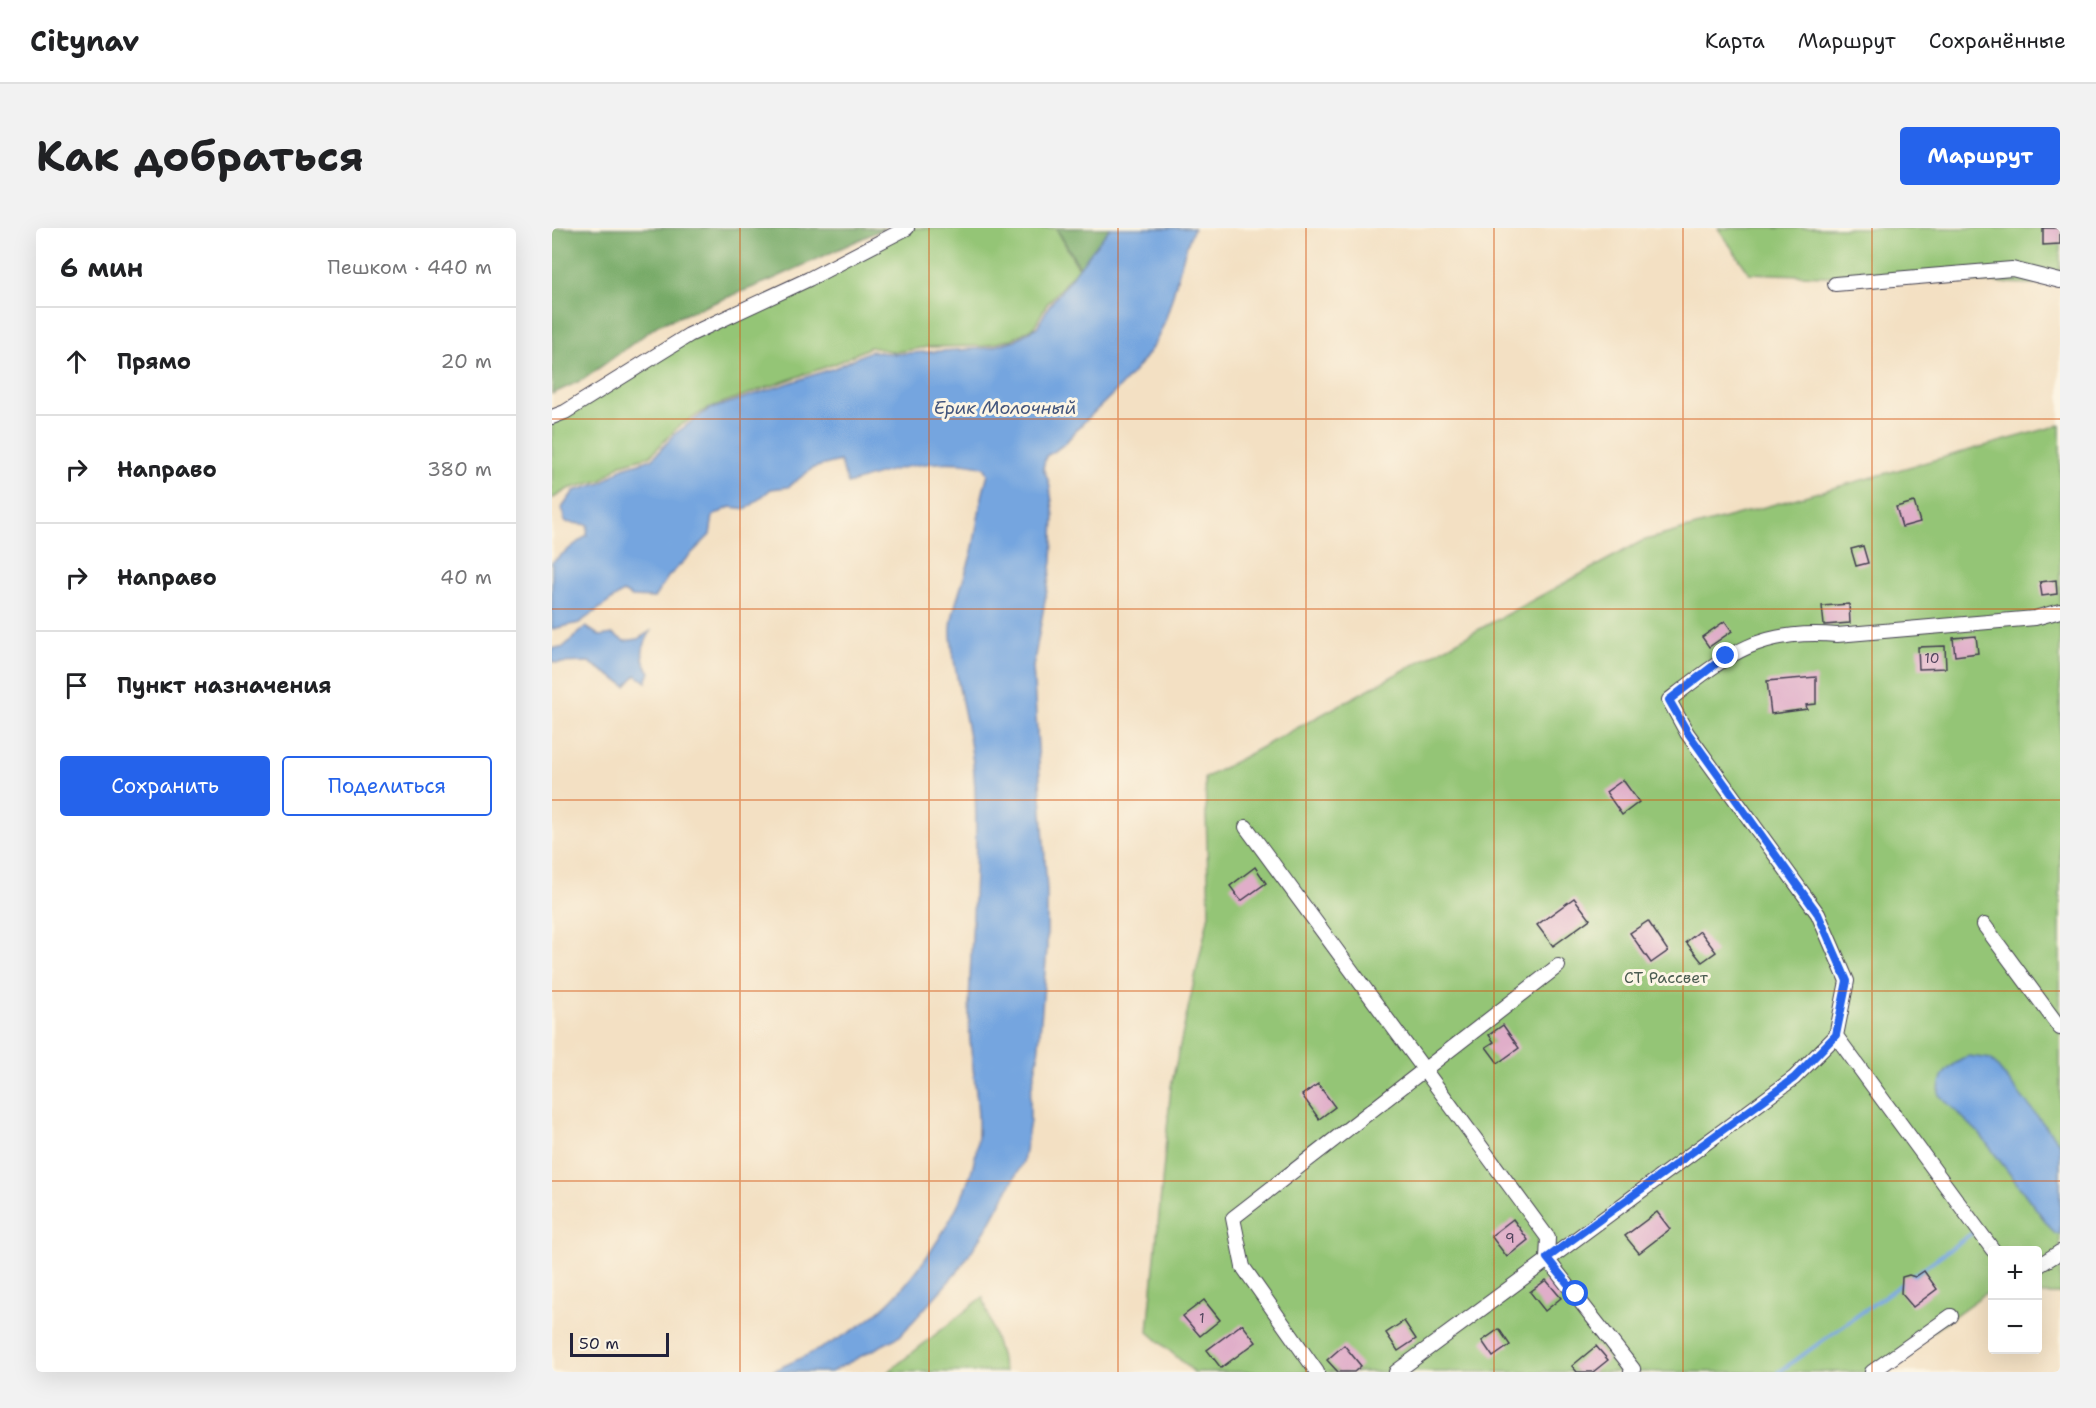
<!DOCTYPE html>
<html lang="ru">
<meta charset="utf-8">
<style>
:root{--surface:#fff;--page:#f2f2f2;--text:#202124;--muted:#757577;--line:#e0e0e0;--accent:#2563eb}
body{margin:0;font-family:"Shantell Sans",sans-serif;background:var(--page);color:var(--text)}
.controls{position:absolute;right:18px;bottom:18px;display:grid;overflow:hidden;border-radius:6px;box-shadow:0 6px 24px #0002}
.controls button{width:54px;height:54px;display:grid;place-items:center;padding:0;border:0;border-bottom:2px solid var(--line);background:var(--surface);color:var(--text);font:30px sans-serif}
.scale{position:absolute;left:18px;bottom:15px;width:99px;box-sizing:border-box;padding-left:6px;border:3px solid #22223b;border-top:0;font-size:16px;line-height:21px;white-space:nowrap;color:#22223b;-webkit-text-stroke:4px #fcf5e5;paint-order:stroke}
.stop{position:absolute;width:18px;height:18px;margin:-14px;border:4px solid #2563eb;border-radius:50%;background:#fff}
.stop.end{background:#2563eb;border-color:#fff;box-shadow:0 2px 6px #0008}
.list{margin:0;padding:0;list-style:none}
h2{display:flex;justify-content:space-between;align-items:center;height:78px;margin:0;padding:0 24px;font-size:26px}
h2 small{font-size:20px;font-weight:400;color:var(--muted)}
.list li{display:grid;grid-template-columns:39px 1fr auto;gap:18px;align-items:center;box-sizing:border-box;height:108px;padding:0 24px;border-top:2px solid var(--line)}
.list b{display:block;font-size:22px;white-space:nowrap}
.list em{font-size:20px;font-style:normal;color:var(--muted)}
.actions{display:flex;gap:12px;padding:18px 24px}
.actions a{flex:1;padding:14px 0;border:2px solid var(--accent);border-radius:6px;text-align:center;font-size:21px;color:var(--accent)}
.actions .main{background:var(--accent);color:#fff}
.icon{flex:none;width:33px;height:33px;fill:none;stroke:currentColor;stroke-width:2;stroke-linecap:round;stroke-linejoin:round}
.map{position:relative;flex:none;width:1508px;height:1144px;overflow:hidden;border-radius:6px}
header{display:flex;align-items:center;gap:36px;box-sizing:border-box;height:84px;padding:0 30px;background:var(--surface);border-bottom:2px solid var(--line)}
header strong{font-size:28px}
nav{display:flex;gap:33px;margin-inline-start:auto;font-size:21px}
.intro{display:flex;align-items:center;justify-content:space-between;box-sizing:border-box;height:144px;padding:0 36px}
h1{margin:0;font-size:42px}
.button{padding:15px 27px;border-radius:6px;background:var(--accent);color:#fff;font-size:21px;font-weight:700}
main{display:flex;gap:36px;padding:0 36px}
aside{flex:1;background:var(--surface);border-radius:6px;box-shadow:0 6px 24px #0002}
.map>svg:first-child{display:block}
</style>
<header>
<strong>Citynav</strong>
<nav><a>Карта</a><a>Маршрут</a><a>Сохранённые</a></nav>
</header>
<div class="intro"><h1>Как добраться</h1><a class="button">Маршрут</a></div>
<main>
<aside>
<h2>6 мин<small>Пешком · 440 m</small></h2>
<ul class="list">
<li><svg class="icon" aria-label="ahead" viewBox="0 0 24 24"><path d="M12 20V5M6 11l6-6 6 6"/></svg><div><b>Прямо</b></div><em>20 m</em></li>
<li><svg class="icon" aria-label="right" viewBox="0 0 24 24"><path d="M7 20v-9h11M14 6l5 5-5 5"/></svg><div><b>Направо</b></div><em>380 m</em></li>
<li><svg class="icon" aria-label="right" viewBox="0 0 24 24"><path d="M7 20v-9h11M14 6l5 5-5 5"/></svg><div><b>Направо</b></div><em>40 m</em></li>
<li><svg class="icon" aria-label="arrive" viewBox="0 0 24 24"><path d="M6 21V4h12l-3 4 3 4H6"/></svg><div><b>Пункт назначения</b></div></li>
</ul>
<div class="actions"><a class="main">Сохранить</a><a>Поделиться</a></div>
</aside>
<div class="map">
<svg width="1508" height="1144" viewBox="0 0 1508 1144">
<rect width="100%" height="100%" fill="#fcf5e5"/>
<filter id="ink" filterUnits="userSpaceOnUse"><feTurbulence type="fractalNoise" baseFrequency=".0167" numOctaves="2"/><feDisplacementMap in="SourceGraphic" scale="12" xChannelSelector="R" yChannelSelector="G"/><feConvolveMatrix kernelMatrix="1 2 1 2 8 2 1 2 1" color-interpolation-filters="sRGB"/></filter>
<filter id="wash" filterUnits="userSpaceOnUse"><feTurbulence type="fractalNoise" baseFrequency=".008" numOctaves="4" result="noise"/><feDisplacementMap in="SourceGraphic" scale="24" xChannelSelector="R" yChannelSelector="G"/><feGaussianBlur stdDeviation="1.35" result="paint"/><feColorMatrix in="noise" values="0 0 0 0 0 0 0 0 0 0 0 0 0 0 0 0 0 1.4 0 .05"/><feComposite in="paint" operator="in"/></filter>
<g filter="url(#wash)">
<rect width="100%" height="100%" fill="#f3e0c3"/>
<!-- green -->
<path fill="#94c576" stroke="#5b7458" stroke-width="1.5" d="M359,0H504L526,40L495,76L482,99L460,111L433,118L377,119L343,124L318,119L285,135L156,180L126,199L98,228L69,236L50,252L16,261L0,271V190L138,108Z
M1166,0H1508V54L1478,56L1197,45Z
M1508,197V1066H1486V1022H1440V1065H1434L1324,1144H642L596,1104L619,858L657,686L653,550L1090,313Z
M431,1069L453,1144H336Z"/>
<!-- forest -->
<path fill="#77aa67" stroke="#4c6651" stroke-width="1.5" d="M0,0H333L219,52L106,97L32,151L0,166Z
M504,0H558L528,40Z"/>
<!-- water -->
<path fill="#75a5df" stroke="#4c648d" stroke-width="1.5" d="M558,0H642C624,37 622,87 599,121C581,148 557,170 534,192C520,206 512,220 494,228L491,240L497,254L502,288L500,334L481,439L495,663V720L486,829L478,868V893L471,934L435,1000L406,1043L348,1108L279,1144H218C248,1131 295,1109 320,1089C364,1055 419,972 425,917C430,873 416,830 417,787C418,706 428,625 422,546C419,499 402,453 399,407C397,385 416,343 421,319C426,295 428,270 436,246L432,239C386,227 339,241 296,256L288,233L261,240L236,259L219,261L195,281L178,279L161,288L158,307L116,349L102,370L80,369L71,364L27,395L0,401V334L35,307L36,297L13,294L10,280L22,263L50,255L71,240L100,231L124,205L156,182L285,139L318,123L343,126L436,120L463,112L485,99L497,78Z
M34,399L48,408L61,406L72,413L86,411L99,403C90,419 86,429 98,444L94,454L84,447L74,458L37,434L4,435L0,433V420H10Z
M1416,828L1439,831L1508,916V1006H1503L1427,905L1387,867C1386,845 1398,838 1416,828Z"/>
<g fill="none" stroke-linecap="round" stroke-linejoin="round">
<!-- stream -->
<path stroke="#75a5df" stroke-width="4" d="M1227,1144L1423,1003"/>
</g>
<g id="blocks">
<!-- building -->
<path fill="#e0aec9" d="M1491,0H1508V16L1491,17Z
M1362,274L1368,294L1350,299L1344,279Z
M1311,318L1316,335L1304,338L1299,321Z
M1504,352L1505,366L1490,368L1488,354Z
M1297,376L1298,395L1272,397L1270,378Z
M1173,393L1180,403L1157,419L1150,409Z
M1424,408L1426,425L1403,428L1401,410Z
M1393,418L1394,440L1367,441L1366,419Z
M1264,449V476L1254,477L1255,481L1219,486L1215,453Z
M1071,552L1087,574L1070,587L1054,564Z
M703,639L714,655L689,673L678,658Z
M1022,670L1038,691L1001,718L985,697Z
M1096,693L1116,723L1099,735L1078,705Z
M1148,703L1164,724L1150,734L1134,714Z
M951,797L967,820L946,835L934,819L942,814L937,807Z
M766,856L783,879L767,891L750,867Z
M1105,984L1118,1001L1087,1025L1073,1008Z
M961,991L976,1012L955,1029L939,1008Z
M1372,1043L1385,1061L1361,1079L1349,1065L1350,1049L1357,1047L1363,1049Z
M994,1052L1009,1070L993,1083L978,1064Z
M652,1072L668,1092L648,1108L631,1088Z
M852,1093L864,1111L846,1123L834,1105Z
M690,1096L704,1114L669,1140L655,1122Z
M947,1101L958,1117L941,1129L930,1113Z
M792,1117L809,1138L802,1144H786L775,1132Z
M1044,1118L1056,1132L1041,1144H1025L1020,1138Z"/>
</g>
</g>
<g filter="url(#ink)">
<use href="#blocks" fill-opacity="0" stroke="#413e4f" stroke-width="1.5"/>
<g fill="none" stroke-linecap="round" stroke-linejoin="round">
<!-- minor casing -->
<g stroke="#413e4f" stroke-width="16">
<path id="minor" d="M1283,56L1460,41L1508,53
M0,189L13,184L137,107L257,51L355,0
M694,599L996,1010L995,1031L1081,1141L1079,1144
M1432,697L1508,800
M1284,808L1441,1022
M1486,1038L1508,1024
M765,1144L691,1039L681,990L1006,738
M844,1144L1242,850L1284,808L1295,753L1266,686L1135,505L1117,472C1175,427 1207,400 1285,407L1483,390L1508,383
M1320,1144L1399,1088"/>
</g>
<!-- minor -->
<use href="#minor" stroke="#fff" stroke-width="14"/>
</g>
</g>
<g fill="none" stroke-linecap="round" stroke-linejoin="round" filter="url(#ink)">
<!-- route -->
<path stroke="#2563eb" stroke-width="8" d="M1024,1066L995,1030L1242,850L1284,807L1295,753L1266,686L1136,505L1117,472L1174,428"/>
</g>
<!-- grid -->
<path fill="none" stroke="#d45411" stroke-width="1.5" stroke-opacity="0.55" d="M188,0V1144M377,0V1144M566,0V1144M754,0V1144M942,0V1144M1131,0V1144M1320,0V1144M0,191H1508M0,381H1508M0,572H1508M0,763H1508M0,953H1508"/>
<g text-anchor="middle" stroke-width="6" stroke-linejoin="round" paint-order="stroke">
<!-- number labels -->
<g font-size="14" fill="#52455e">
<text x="1380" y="435">10</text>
<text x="958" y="1015">9</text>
<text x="650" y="1095">1</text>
</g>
<!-- park labels -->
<g font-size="16" fill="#4a5b50" stroke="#fcf5e5">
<text x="1114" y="755">СТ Рассвет</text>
</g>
<!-- water labels -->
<g font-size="18" font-style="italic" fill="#43567d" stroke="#fcf5e5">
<text x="453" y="186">Ерик Молочный</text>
</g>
</g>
</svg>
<div class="controls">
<button>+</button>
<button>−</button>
</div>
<div class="scale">50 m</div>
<div class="stop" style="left:1024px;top:1066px"></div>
<div class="stop end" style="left:1174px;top:428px"></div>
</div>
</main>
